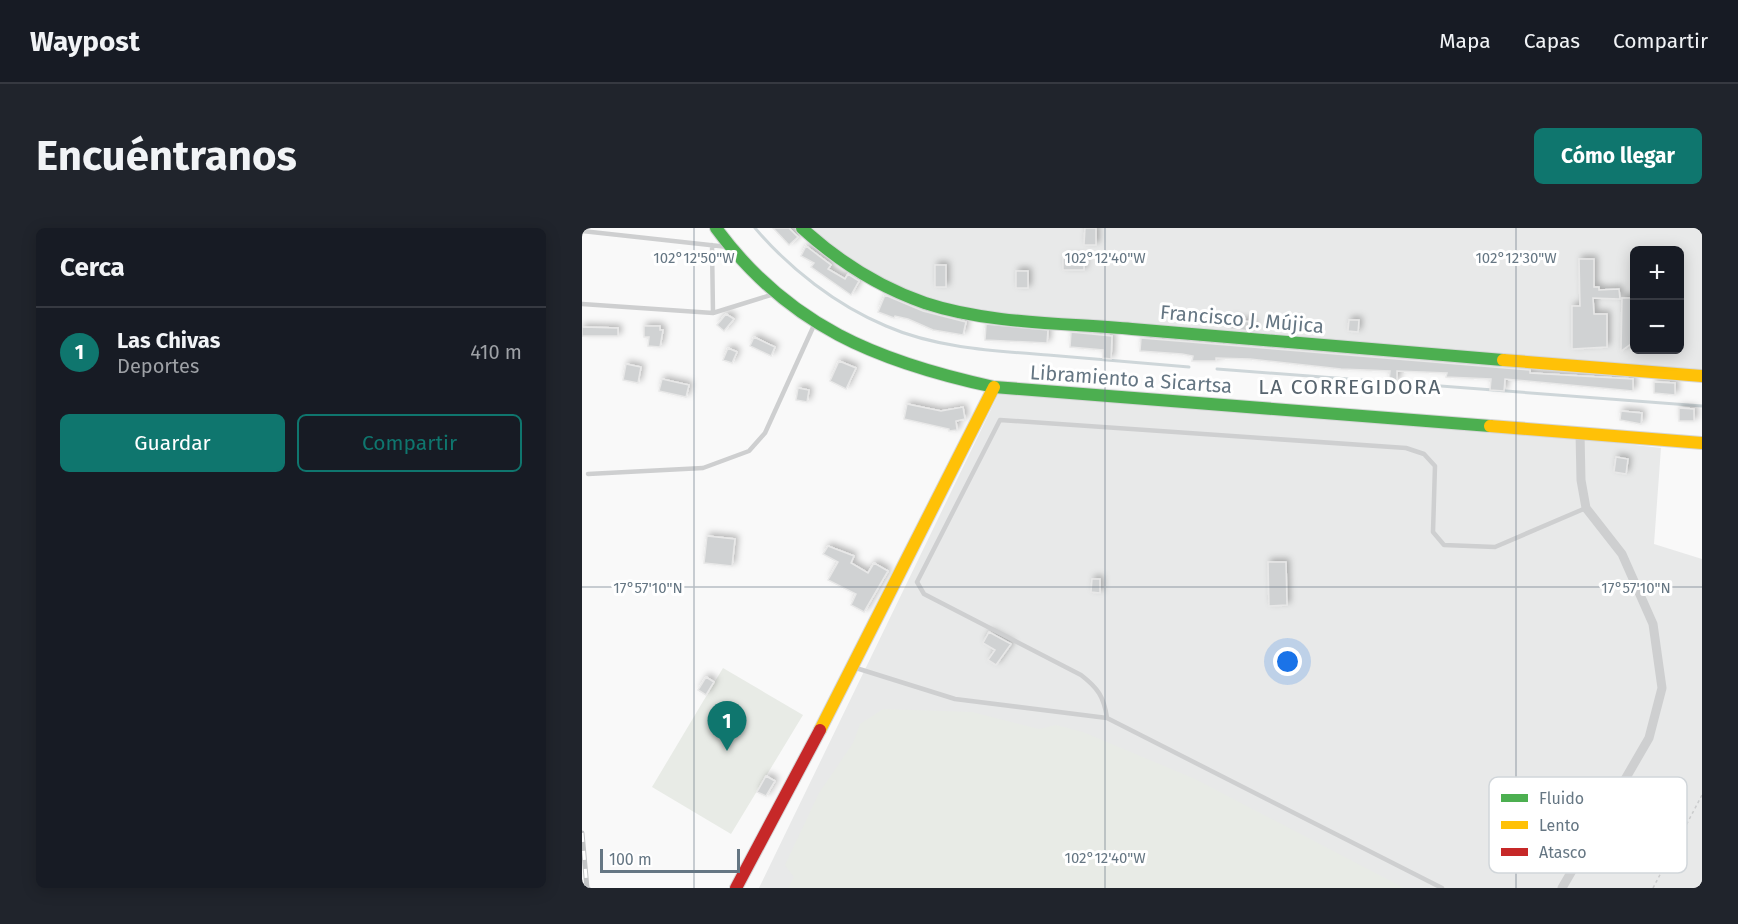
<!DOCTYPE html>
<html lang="es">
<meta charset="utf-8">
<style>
:root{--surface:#171b24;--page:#20242c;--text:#f1f3f6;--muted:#9ea1a6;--line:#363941;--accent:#0f766e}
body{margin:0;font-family:"Fira Sans",sans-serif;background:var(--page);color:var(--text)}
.controls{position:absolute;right:18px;top:18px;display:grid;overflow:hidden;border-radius:9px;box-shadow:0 3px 15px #0003}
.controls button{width:54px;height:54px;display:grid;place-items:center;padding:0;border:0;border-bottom:2px solid var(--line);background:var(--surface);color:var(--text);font:30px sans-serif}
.scale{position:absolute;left:18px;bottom:15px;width:140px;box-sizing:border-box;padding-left:6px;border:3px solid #657683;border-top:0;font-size:16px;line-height:21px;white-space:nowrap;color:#657683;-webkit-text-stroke:4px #fff;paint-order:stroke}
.you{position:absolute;left:706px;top:434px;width:21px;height:21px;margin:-15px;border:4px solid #fff;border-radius:50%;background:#1a73e8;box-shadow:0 0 0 9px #1a73e833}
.badge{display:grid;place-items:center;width:39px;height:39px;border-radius:50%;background:var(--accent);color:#fff;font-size:20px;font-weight:700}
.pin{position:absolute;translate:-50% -50px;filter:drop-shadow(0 2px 3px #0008)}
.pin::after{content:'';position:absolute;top:32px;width:21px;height:18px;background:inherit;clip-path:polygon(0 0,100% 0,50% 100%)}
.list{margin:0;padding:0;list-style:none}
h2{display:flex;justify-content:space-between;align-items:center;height:78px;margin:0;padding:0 24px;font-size:26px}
h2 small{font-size:20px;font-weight:400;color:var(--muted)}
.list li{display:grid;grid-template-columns:39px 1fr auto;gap:18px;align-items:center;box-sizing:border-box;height:90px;padding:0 24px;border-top:2px solid var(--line)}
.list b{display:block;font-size:22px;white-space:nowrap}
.list p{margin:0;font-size:20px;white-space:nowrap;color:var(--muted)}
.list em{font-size:20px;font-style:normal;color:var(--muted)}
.actions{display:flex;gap:12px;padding:18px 24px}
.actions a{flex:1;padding:14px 0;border:2px solid var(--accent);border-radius:9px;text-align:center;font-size:21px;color:var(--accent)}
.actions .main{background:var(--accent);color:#fff}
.map{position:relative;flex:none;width:1120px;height:660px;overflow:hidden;border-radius:9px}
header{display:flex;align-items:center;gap:36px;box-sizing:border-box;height:84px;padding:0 30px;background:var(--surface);border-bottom:2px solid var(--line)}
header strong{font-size:28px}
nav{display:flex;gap:33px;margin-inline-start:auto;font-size:21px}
.intro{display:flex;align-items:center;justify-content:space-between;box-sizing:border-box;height:144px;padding:0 36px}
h1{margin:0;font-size:42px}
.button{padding:15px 27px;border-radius:9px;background:var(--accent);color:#fff;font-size:21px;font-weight:700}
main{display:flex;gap:36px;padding:0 36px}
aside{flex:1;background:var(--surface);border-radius:9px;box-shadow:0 3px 15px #0003}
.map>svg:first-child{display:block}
</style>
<header>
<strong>Waypost</strong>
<nav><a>Mapa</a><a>Capas</a><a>Compartir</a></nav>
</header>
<div class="intro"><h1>Encuéntranos</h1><a class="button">Cómo llegar</a></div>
<main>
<aside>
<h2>Cerca<small></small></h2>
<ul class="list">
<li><span class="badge">1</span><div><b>Las Chivas</b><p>Deportes</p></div><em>410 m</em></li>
</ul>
<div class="actions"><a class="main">Guardar</a><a>Compartir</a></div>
</aside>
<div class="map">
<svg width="1120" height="660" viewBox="0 0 1120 660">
<defs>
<filter id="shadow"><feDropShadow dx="3" dy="-3" stdDeviation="3" flood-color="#0004"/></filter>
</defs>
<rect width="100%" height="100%" fill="#f9f9f9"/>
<!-- built -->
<path fill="#e8e9e9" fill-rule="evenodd" d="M230,0H1120V142L454,89L364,77L303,53L250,17ZM1052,22H1098V122H1052Z
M417,165L974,208L1079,220L1072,316L1120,331V660H177Z"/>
<!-- green -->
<path fill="#e8ebe6" d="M141,440L221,487L149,606L70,559Z
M301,481L390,484L457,501L474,497L501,504L613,551L822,660H206L212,649L203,637L237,565L271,515L278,496Z"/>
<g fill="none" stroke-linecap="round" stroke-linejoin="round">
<!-- stream -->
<path stroke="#ced6d9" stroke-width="3" d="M173,0C208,41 254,77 304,98C354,120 412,123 466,127C513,131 560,135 607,139
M635,141L1120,178"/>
</g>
<!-- building -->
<path fill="#d0d2d3" stroke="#e8e8e8" stroke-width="1.5" filter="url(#shadow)" d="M191,0H207L216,9L207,17Z
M503,0H514V17H502Z
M224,18L249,37L246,41L263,51L266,46L277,53L269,67L229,39L232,35L219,28Z
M481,30H502V42H481Z
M997,31H1012V59H1017V62L1037,61L1038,71L1011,70L1012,86H1025V119L990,121V78H998Z
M353,37H364V59H353Z
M434,43H446V60H434Z
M303,67L341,83L384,94L381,107L351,102L326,91L313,88L312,90L296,84Z
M1040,70H1053V113L1039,123Z
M144,86L152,91L142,103L135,97Z
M648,92L671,94L670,103L648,101Z
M767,92H777L776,104L766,103Z
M404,96L466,102L465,115L403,112Z
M62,98H78V102H81L78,119L66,118L67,109H62Z
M0,99L36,100V108H0Z
M489,104L530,108L529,131L521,130V122L488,119Z
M172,109L193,119L189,128L168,118Z
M559,110L948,142V145L1051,151V163L923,151L922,163L908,162L909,151L864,149L865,145L815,143V154H807L808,143L759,141L668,131L634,130V133H610L611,128L600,126L558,123Z
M146,120L155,124L150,135L141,132Z
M257,133L274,140L264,161L248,153Z
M44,136L59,139L56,155L41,152Z
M80,151L107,157L104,169L77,163Z
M1072,154L1093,155V167L1072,165Z
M216,160L227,162L225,174L214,172Z
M325,176L359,183L381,179L383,191L374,193L375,202L367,203V201L322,191Z
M1097,180L1112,181V193H1097Z
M1039,183L1060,185L1059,196L1038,192Z
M1034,229L1046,231L1044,246L1032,244Z
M125,308L153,311L150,338L122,335Z
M246,318L272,328L269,335L286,345L292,335L306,343L282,384L269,377L274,366L246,352L256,334L241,326Z
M686,334H704L705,377L687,378Z
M510,351H518V365L509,364Z
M407,404L429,416L414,437L406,432L413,422L401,415Z
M124,449L132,454L124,467L116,462Z
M184,548L193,553L184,568L175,564Z"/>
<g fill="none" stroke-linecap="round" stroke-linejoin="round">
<!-- fast casing -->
<g stroke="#d5d6d7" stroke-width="14">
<path id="fast" d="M134,0C206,98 296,134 412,159L908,198
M220,0C256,33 297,59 343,75C406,96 484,95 550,101C673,111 797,121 921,132"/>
</g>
<!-- slow casing -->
<g stroke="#d5d6d7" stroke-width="14">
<path id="slow" d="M921,132L1120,148
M908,198L1120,215
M238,502L412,159"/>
</g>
<!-- jam casing -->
<g stroke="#d5d6d7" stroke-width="14">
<path id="jam" d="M154,660L238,502"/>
</g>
<!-- path -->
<path stroke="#cbcccd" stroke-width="1.5" stroke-dasharray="3 3" stroke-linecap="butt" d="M1071,660L1120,567"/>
<!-- lane -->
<path stroke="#cecfd0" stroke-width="4.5" d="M0,3L146,19
M130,17L131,85
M0,76L131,85L192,66
M6,246L121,240L167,223L183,205L233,95
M274,440L373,471L525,490L860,660
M525,490C522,469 516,460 499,447L342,366L335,354L418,192L824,220L842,226L853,238L851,304L862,317L913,319L1004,280"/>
<!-- street -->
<path stroke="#cecfd0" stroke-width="9" d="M980,660L1067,510L1080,460L1071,396L1040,326L1004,280L999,252L998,205"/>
<!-- fast -->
<use href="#fast" stroke="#4caf50" stroke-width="12"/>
<!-- slow -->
<use href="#slow" stroke="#ffc107" stroke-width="12"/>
<!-- jam -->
<use href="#jam" stroke="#c62828" stroke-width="12"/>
<!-- rail casing -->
<g stroke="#c3c5c6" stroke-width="5">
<path id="rail" d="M0,605L5,660"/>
</g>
<!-- rail -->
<use href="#rail" stroke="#fff" stroke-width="3" stroke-dasharray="9" stroke-linecap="butt"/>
</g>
<!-- ticks -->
<path fill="none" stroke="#657683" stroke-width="1.5" stroke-opacity="0.45" d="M112,0V660M523,0V660M934,0V660M0,359H1120"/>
<g text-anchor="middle" stroke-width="6" stroke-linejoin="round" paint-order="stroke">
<!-- street labels -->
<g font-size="20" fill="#657683" stroke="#fff">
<text transform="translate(660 91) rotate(5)" y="7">Francisco J. Mújica</text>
<text transform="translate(549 151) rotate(4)" y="7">Libramiento a Sicartsa</text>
</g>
<!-- neighbourhood labels -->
<g font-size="21" letter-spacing="1.5" fill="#57646e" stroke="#fff">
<text x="768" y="166">LA CORREGIDORA</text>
</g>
</g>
<!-- legend -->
<rect x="907" y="549" width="198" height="96" rx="9" fill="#fff" stroke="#d1d6da" stroke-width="1.5"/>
<rect x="919" y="566" width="27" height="8" fill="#4caf50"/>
<rect x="919" y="593" width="27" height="8" fill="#ffc107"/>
<rect x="919" y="620" width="27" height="8" fill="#c62828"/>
<g font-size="16" fill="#657683">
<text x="957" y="576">Fluido</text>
<text x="957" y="603">Lento</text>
<text x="957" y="630">Atasco</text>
</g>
<g font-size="15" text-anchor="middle" fill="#657683" stroke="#fff" stroke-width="6" stroke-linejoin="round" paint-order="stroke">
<text x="112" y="35">102°12'50"W</text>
<text x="523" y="35">102°12'40"W</text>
<text x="934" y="35">102°12'30"W</text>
<text x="66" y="365">17°57'10"N</text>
<text x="1054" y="365">17°57'10"N</text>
<text x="523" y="635">102°12'40"W</text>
</g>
</svg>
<div class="controls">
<button>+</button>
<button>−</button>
</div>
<div class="scale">100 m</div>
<div class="you"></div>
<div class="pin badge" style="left:145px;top:523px">1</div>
</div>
</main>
